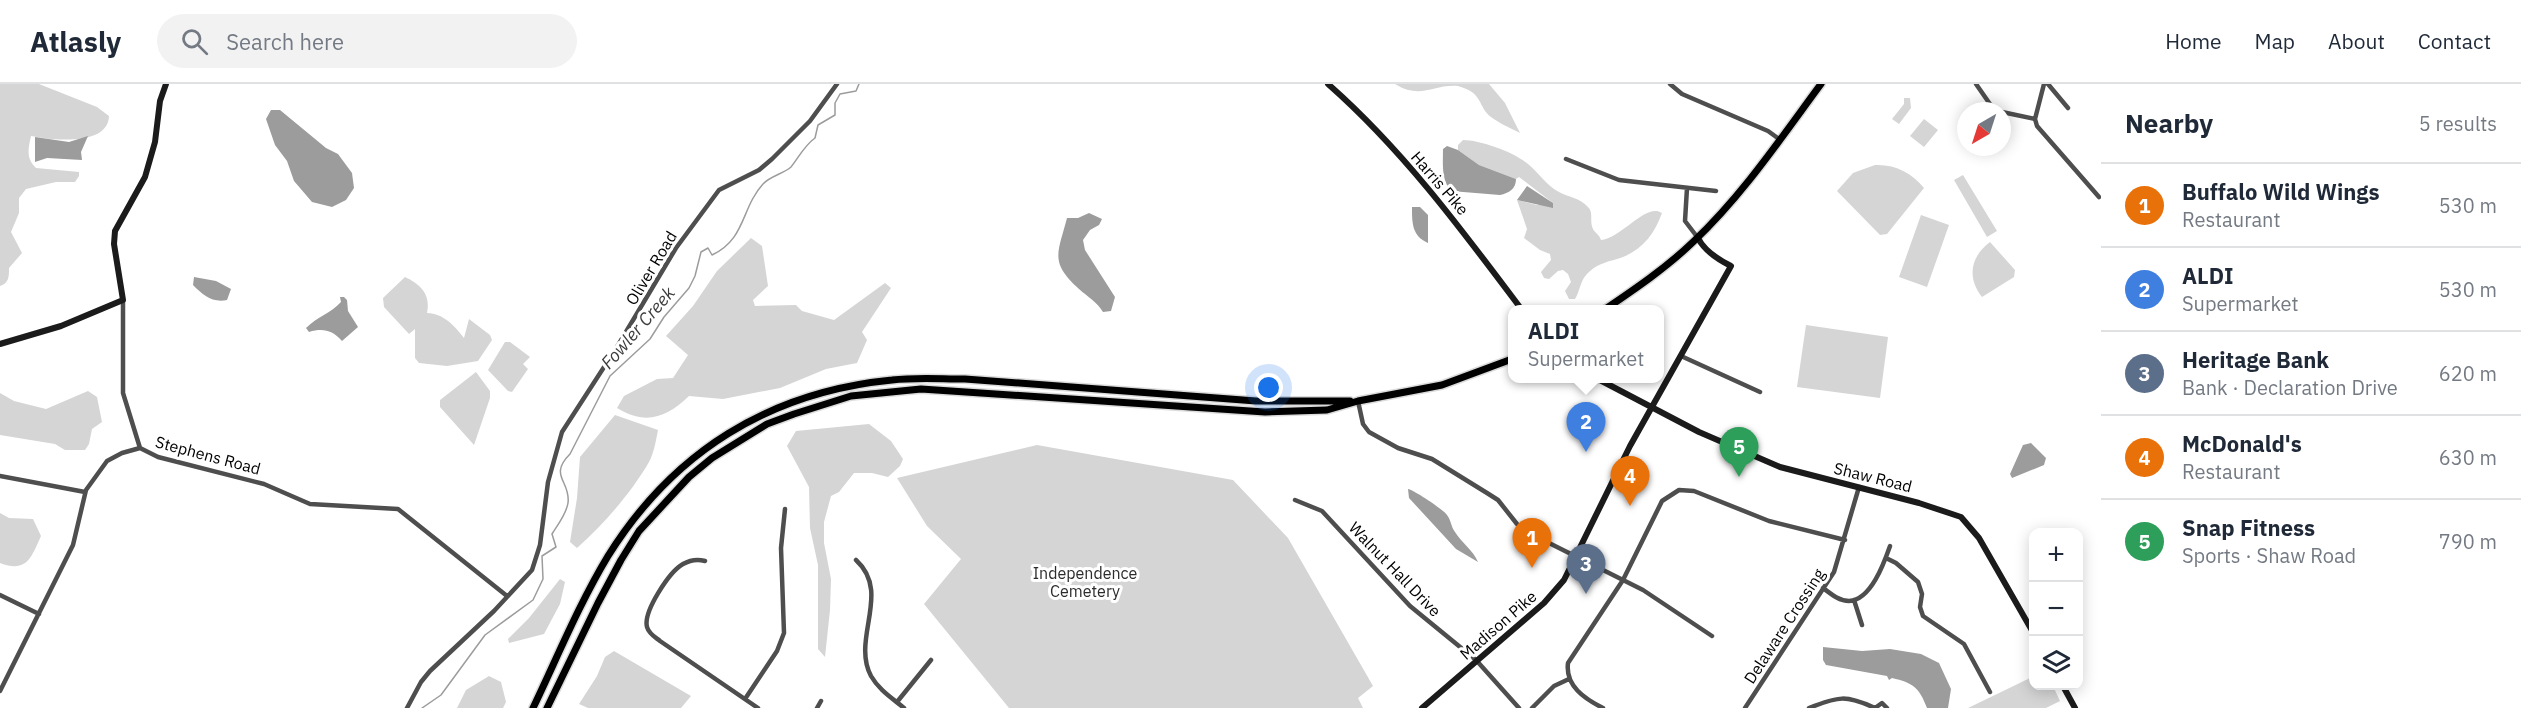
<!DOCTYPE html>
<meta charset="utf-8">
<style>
:root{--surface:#fff;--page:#f2f2f3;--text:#1f2937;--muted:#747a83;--line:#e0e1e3;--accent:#111827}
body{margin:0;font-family:"IBM Plex Sans",sans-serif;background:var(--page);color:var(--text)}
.controls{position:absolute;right:18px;bottom:18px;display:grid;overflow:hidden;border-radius:12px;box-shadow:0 3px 15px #0003}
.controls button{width:54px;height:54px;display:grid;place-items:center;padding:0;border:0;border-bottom:2px solid var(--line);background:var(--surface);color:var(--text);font:30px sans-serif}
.compass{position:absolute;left:1957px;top:18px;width:54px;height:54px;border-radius:50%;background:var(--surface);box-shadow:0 3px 15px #0003;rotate:219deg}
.you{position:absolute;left:1269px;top:304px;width:21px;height:21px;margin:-15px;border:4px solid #fff;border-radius:50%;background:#1a73e8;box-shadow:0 0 0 9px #1a73e833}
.badge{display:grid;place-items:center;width:39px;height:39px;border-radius:50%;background:var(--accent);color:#fff;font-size:20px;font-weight:700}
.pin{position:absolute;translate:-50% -50px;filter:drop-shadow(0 2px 3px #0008)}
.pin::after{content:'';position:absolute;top:32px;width:21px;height:18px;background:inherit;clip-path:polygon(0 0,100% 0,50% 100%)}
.popup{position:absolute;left:1508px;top:221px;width:156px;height:78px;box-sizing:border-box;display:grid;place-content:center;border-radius:12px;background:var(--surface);filter:drop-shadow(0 2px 4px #0005);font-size:20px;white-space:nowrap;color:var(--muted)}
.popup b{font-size:22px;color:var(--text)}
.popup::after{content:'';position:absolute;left:50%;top:100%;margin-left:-12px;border:12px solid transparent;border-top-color:var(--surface)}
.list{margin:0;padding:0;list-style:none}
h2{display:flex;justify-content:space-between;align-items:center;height:78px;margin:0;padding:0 24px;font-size:26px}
h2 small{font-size:20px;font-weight:400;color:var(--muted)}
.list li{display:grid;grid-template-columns:39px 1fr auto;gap:18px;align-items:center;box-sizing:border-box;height:84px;padding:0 24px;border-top:2px solid var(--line)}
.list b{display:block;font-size:22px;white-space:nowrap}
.list p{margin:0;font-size:20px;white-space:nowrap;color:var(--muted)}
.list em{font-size:20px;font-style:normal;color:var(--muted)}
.icon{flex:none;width:33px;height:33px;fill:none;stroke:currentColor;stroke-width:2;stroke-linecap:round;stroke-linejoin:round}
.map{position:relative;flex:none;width:2101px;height:624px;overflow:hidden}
header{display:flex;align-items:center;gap:36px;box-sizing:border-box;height:84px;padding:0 30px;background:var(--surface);border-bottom:2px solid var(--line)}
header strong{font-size:28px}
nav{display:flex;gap:33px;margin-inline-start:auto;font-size:21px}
.search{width:420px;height:54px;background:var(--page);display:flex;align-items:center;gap:15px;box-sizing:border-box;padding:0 21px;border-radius:33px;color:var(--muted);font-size:22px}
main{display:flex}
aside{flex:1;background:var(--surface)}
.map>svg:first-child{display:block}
</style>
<header>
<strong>Atlasly</strong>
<div class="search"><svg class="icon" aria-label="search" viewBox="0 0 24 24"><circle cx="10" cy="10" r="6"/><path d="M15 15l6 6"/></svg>Search here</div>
<nav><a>Home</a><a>Map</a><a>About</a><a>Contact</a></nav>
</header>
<main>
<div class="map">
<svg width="2101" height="624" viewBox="0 0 2101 624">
<rect width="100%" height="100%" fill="#fff"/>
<!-- green -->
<path fill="#d5d5d5" d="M0,0H39L97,23L109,32C108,63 51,56 31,52C28,65 26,75 36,84L79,88V92L75,98H56L26,105L19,114V129L11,148L22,169L9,184C9,193 9,199 0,202Z
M1395,0H1489L1505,19L1520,49C1510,44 1499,39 1491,33C1477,22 1484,9 1458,2C1433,0 1421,16 1395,0Z
M1904,14H1910L1911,24L1899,40L1892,35L1904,20Z
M1924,35L1938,46L1924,63L1910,52Z
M1463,56C1480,56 1514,68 1528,80C1539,89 1546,101 1559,108C1568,113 1580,114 1588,123C1594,129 1589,137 1593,145C1595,149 1599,150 1601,156C1622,154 1646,118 1662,129C1654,151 1641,168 1617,175C1606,178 1595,181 1587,190C1580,197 1580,207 1575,215H1569L1565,207L1571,198L1568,190L1563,186L1558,187L1549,195L1544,194L1541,188L1551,176L1550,170L1540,166L1524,154L1527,145L1517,116L1537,121L1553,119L1519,93L1516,95L1479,81L1458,66V61Z
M1875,81C1895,80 1912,89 1924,104L1887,150L1880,151L1837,107L1853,89Z
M1963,91L1997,147L1987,153L1954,96Z
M1921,131L1949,141L1927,203L1899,193Z
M751,154L762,162L768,202L753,216L755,222L796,221L802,227L834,236L885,199L891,204L862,248L867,256L857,279L826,285L780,304L723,315L689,312C667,333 646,342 617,324L624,312L657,295L673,294L688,271L666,252L693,222L717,187Z
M1990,158L2015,186L2014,193L1982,213C1967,194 1970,173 1990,158Z
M405,193C420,200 431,210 427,229C444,230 454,241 464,254L469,235L490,251L492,256L478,277L447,282L419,279L415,274V245L409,250L384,223L383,214Z
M1806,241L1888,253L1880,314L1797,303Z
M505,258H510L530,273L523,280L528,285L512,308L508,307L488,286Z
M476,288L490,307V314L474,361L440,323V316Z
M88,307L97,313L102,338L92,345L89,360L85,366H65L55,360L0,351V309L14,317L46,325Z
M615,331L658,346C656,356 654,369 649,378C631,409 604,440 577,464L570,458L577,414L580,373Z
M869,340L891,357L903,375L900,382L888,393L872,389H854L839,408L831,412L824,438V459L831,495L830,526L825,573L818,565V481L810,444L809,403L787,362L796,347Z
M1037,361L1233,396L1288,454L1373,602L1358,614L1363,624H1009L924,520L961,475L927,442L897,394Z
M0,429L9,434L33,435L41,452C31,474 27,489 0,479Z
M560,495L565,498L560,520L544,550L509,559L508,555L529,534Z
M614,567L691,612L681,624H588L579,620L597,592L605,573Z
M2033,589L2034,602H2053L2060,617L2046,624H1968L2028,595Z
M489,592L501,598L506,618L503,624H457L466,606Z"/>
<!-- water -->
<path fill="#9c9c9c" d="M271,26H280L326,64L338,70L352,89L354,104L346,116L332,123L312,118L294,97L287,77L275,61L266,35Z
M88,52L81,68L82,76L47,74L35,78V53L69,58Z
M1447,62L1458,66L1479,81L1516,95C1516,105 1509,109 1500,111L1451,107C1441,96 1443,79 1443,65Z
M1527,102L1553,119V124L1517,116Z
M1412,123H1420L1428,131V159C1412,152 1412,139 1412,123Z
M1089,129L1102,135L1099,141L1090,146L1083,156L1085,166L1115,213L1111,227L1103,228C1097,218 1088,213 1079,205C1049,178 1058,169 1067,134H1078Z
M194,193L216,197L231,205L227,216C212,219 203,211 193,201Z
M340,213H344L347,216L348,227L358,243L342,257C332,246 323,244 309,248L306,244C317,233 331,229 341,218Z
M2031,359L2046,374L2044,381L2012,394L2010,390L2023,361Z
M1408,405C1414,406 1444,426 1447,431C1451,436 1451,443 1455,448C1462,459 1473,466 1478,478L1456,465L1409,414Z
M1823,563L1862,567L1890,565L1921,570L1939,579L1951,605L1948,624H1927C1919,603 1913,599 1892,594L1889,596L1887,592L1826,581L1823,576Z"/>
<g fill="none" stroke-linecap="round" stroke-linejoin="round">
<!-- stream -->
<path stroke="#9c9c9c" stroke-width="1.5" d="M422,624L441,611L485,551L533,516L543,495L542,472L556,463L552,450C558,440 566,431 568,419C571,397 548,392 570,370L610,292L650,255L664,233L689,204L695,192L701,168L708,164L712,171C746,155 741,124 763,100C770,92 783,90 791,83C799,73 804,62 815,54L818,41L835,31V19L840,10L856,7L859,0"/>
<!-- primary casing -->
<g stroke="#dbdbdb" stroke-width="10">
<path id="primary" d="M1604,226C1635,205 1666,184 1693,158C1742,112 1781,54 1821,0
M533,624C557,574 579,520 608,472C673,368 769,308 892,296C916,293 940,295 965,295L1256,317H1350
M547,624L598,519L621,476L639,447L689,393L712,374L767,340L794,330L851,312L921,305L1265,328L1327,326L1358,317L1442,301L1512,275"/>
</g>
<!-- street -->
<path stroke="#4e4e4e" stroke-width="4.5" d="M1670,0L1682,10L1768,47L1779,55
M1976,0L1992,23L1999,27
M2044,0L2035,35L2037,42L2099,113
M2048,0L2068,24
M2002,28L2035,35
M1566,75L1619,96L1716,107
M1687,104L1685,137L1698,154
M123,216V309L140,364L158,373L264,400L310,420L398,425L507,512
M1681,272L1760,308
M1358,317L1363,340L1369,348L1398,364L1432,375L1487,409L1498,416L1517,440L1529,449L1643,506L1712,552
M0,392L85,408
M1295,416L1322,427L1410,522L1476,576L1519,624
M1886,474L1896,479L1918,498L1922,510L1920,523L1923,532L1964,560L1990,608
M856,476C892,509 851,554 871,592C879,606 892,614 904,624
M705,477C698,475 690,476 683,480C669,488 643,528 647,543C649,550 655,553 660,557L758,624
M1823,504C1831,510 1839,517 1849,517C1871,516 1884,479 1890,462
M0,511L39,530
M1854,516L1862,541
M0,607L73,461L86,406L107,377L122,369L140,364
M745,615L777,567L784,549L781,464L785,425
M897,618L931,576
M407,624L421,598L430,587L494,527L532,486L540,461L548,398L562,348L617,263L676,164L719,106L759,86L772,75L810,37L837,0
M817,624L821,617
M1532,624L1554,602L1569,595
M1603,624C1585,615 1565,602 1568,579L1623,496L1662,417L1679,406L1694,407L1769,437L1845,456
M1745,624L1834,488L1859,403
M1809,624C1839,612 1846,611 1875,624
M1875,624L1882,619L1887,624"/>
<!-- secondary -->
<path stroke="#1b1b1b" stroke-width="6" d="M1328,0C1403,66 1462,146 1522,226
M0,260L61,242L123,216L114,160L115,147L145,93L155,58L160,17L166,0
M1596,294L1699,348L1780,383L1919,419L1961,433L1979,454L2034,550
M2063,602L2075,624
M1422,624L1544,519L1564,496L1630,362L1731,182C1719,176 1704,166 1698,154"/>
<!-- primary -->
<use href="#primary" stroke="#000" stroke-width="7"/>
</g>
<g text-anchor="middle" stroke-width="6" stroke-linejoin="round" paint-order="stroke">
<!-- street labels -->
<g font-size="16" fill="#000" stroke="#fff">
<text transform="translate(1440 99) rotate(49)" y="6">Harris Pike</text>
<text transform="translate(651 184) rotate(-59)" y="6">Oliver Road</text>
<text transform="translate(208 371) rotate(15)" y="6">Stephens Road</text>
<text transform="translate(1873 393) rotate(14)" y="6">Shaw Road</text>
<text transform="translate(1395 485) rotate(46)" y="6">Walnut Hall Drive</text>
<text transform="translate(1498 541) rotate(-41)" y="6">Madison Pike</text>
<text transform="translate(1784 542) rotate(-57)" y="6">Delaware Crossing</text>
</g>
<!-- park labels -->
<g font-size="16" fill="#2c2c2c" stroke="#fff">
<text x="1085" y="495">Independence<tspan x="1085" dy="18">Cemetery</tspan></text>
</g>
<!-- water labels -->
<g font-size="18" font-style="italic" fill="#3d3d3d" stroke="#fff">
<text transform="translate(638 244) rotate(-49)" y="6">Fowler Creek</text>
</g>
</g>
</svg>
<div class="controls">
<button>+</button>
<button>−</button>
<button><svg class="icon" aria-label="layers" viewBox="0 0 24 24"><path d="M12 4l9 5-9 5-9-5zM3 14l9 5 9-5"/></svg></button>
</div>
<svg class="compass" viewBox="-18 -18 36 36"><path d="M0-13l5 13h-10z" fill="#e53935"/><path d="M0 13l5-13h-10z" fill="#747a83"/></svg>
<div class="you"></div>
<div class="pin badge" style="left:1532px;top:484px;background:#e8710a">1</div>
<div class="pin badge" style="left:1586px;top:368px;background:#3f7fe0">2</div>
<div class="popup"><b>ALDI</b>Supermarket</div>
<div class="pin badge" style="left:1586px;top:510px;background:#5c6f8a">3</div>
<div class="pin badge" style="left:1630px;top:422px;background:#e8710a">4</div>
<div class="pin badge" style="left:1739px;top:393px;background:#2e9e5b">5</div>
</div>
<aside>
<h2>Nearby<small>5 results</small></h2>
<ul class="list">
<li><span class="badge" style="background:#e8710a">1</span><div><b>Buffalo Wild Wings</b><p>Restaurant</p></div><em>530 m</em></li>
<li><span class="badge" style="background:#3f7fe0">2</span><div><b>ALDI</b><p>Supermarket</p></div><em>530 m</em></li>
<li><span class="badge" style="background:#5c6f8a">3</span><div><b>Heritage Bank</b><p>Bank · Declaration Drive</p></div><em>620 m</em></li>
<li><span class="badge" style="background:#e8710a">4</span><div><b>McDonald's</b><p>Restaurant</p></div><em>630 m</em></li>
<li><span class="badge" style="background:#2e9e5b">5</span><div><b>Snap Fitness</b><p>Sports · Shaw Road</p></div><em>790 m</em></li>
</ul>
</aside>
</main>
